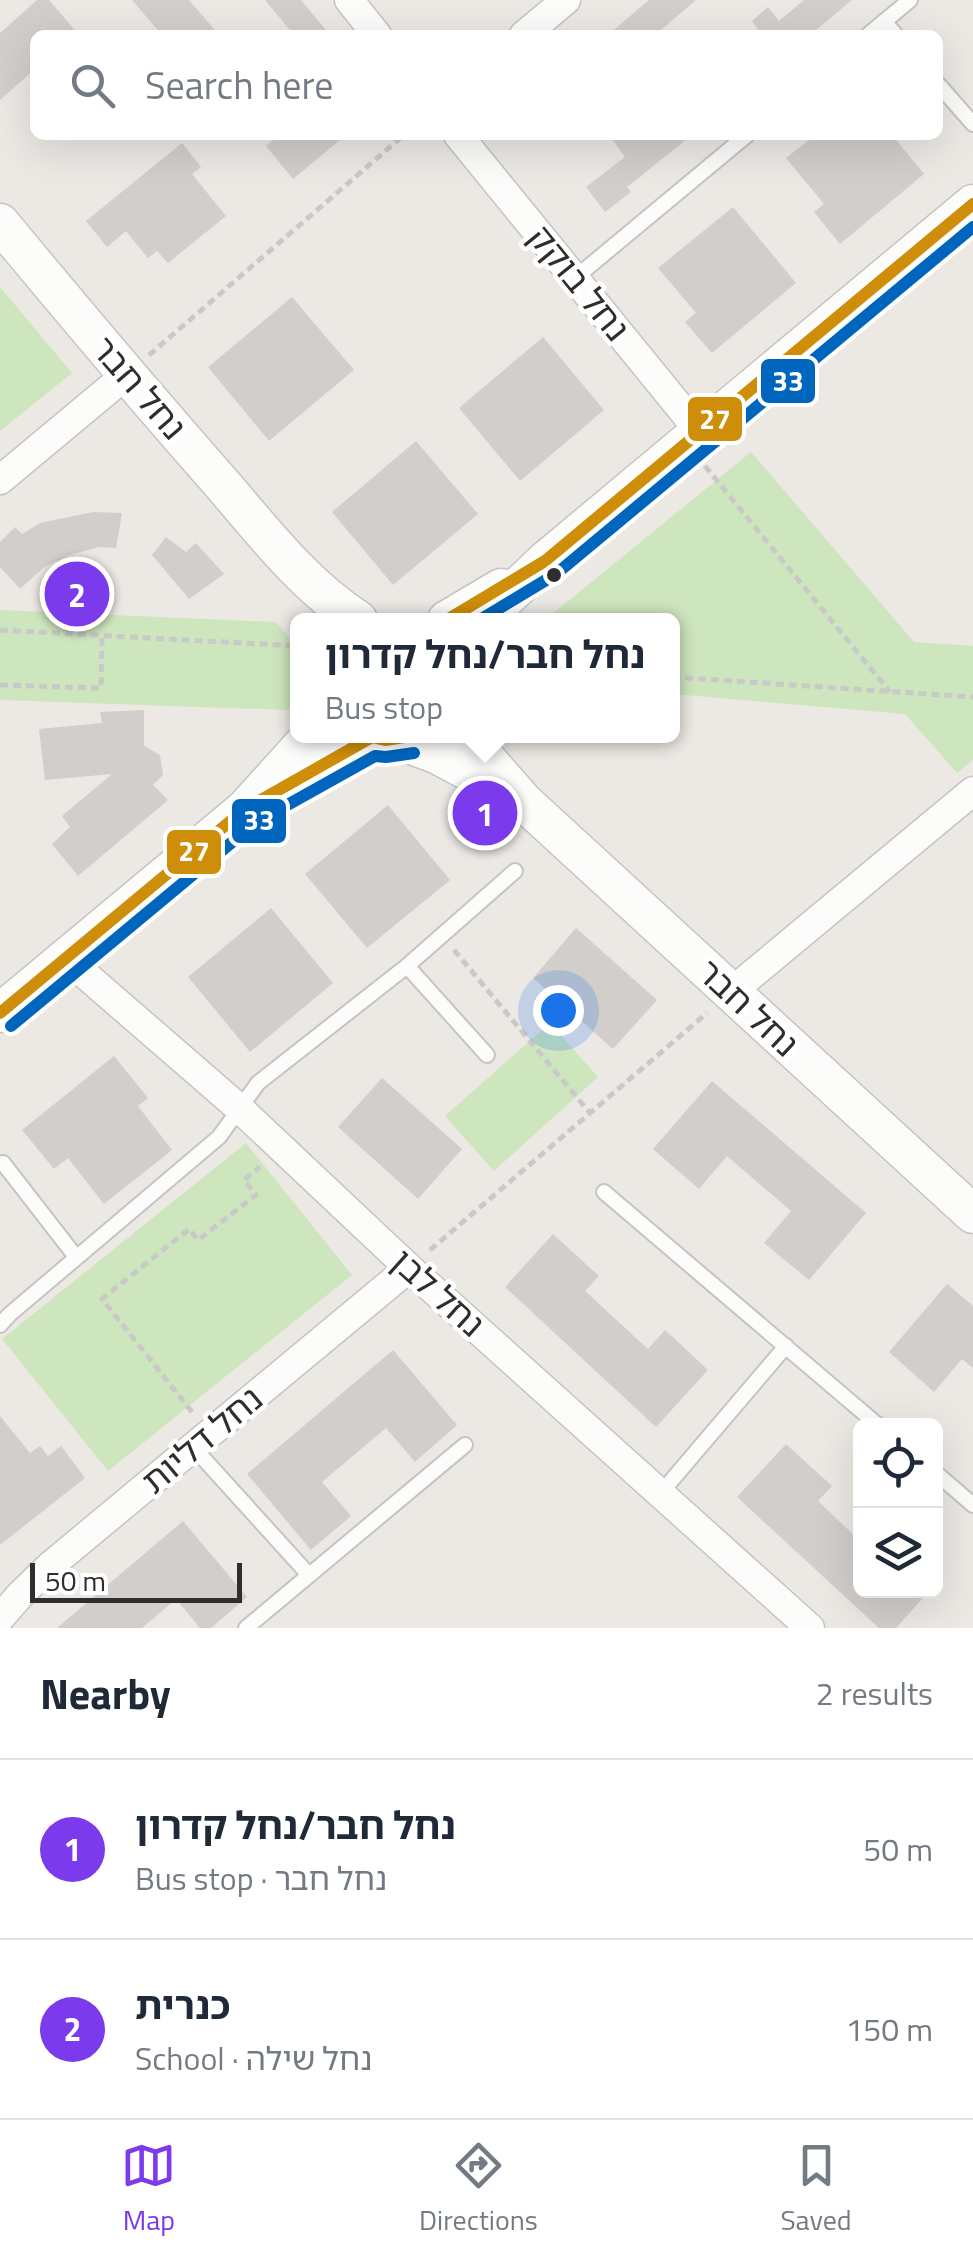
<!DOCTYPE html>
<meta charset="utf-8">
<style>
:root{--surface:#fff;--page:#f2f2f3;--text:#1f2937;--muted:#747a83;--line:#e0e1e3;--accent:#7c3aed}
body{margin:0;font-family:"Titillium Web","Noto Sans Hebrew",sans-serif;background:var(--page);color:var(--text)}
.controls{position:absolute;right:30px;bottom:30px;display:grid;overflow:hidden;border-radius:15px;box-shadow:0 10px 40px #0002}
.controls button{width:90px;height:90px;display:grid;place-items:center;padding:0;border:0;border-bottom:2px solid var(--line);background:var(--surface);color:var(--text);font:50px sans-serif}
.scale{position:absolute;left:30px;bottom:25px;width:212px;box-sizing:border-box;padding-left:10px;border:5px solid #2e2e2e;border-top:0;font-size:28px;line-height:35px;white-space:nowrap;color:#2e2e2e;-webkit-text-stroke:8px #fff;paint-order:stroke}
.you{position:absolute;left:558px;top:1010px;width:35px;height:35px;margin:-25px;border:8px solid #fff;border-radius:50%;background:#1a73e8;box-shadow:0 0 0 15px #1a73e833}
.badge{display:grid;place-items:center;width:65px;height:65px;border-radius:50%;background:var(--accent);color:#fff;font-size:32px;font-weight:700}
.pin{position:absolute;translate:-50% -50%;border:5px solid #fff;box-shadow:0 2px 10px #0006}
.popup{position:absolute;left:290px;top:613px;width:390px;height:130px;box-sizing:border-box;display:grid;place-content:center;border-radius:15px;background:var(--surface);filter:drop-shadow(0 2px 8px #0005);font-size:32px;white-space:nowrap;color:var(--muted)}
.popup b{font-size:38px;color:var(--text)}
.popup::after{content:'';position:absolute;left:50%;top:100%;margin-left:-20px;border:20px solid transparent;border-top-color:var(--surface)}
.list{margin:0;padding:0;list-style:none}
h2{display:flex;justify-content:space-between;align-items:center;height:130px;margin:0;padding:0 40px;font-size:42px}
h2 small{font-size:32px;font-weight:400;color:var(--muted)}
.list li{display:grid;grid-template-columns:65px 1fr auto;gap:30px;align-items:center;box-sizing:border-box;height:180px;padding:0 40px;border-top:2px solid var(--line)}
.list b{display:block;font-size:38px;white-space:nowrap}
.list p{margin:0;font-size:32px;white-space:nowrap;color:var(--muted)}
.list em{font-size:32px;font-style:normal;color:var(--muted)}
.icon{flex:none;width:55px;height:55px;fill:none;stroke:currentColor;stroke-width:2;stroke-linecap:round;stroke-linejoin:round}
.map{position:relative;flex:none;width:973px;height:1628px;overflow:hidden}
.search{position:absolute;background:var(--surface);box-shadow:0 10px 40px #0002;left:30px;right:30px;top:30px;height:110px;display:flex;align-items:center;gap:25px;box-sizing:border-box;padding:0 35px;border-radius:15px;color:var(--muted);font-size:38px}
.sheet{height:490px;background:var(--surface)}
nav{display:flex;justify-content:space-around;align-items:center;box-sizing:border-box;height:140px;border-top:2px solid var(--line);background:var(--surface);font-size:28px;color:var(--muted)}
nav a{display:grid;justify-items:center;gap:5px}
nav .on{color:var(--accent)}
.map>svg:first-child{display:block}
</style>
<div class="map">
<svg width="973" height="1628" viewBox="0 0 973 1628">
<rect width="100%" height="100%" fill="#ece8e4"/>
<!-- green -->
<path fill="#cee6be" d="M0,287L72,373L0,431Z
M751,452L914,642L973,646V760L957,773L905,714L673,694L672,620H545Z
M0,610L276,622L297,647V702L288,710L0,700Z
M550,1023L598,1077L494,1171L445,1116Z
M246,1143L352,1275L108,1471L2,1339Z"/>
<!-- building -->
<path fill="#d1cecb" d="M37,0H49L79,35H35V69L0,100V33Z
M132,0H189L219,35H162Z
M265,0H301L330,35H294Z
M649,0H696L655,35H608Z
M804,0H852L810,35H762L752,21L768,7L779,21Z
M279,135H346L293,179L266,146Z
M609,135H692L627,187L631,192L605,212L586,187L625,157Z
M815,135H892L924,174L840,244L814,212L824,204L786,158Z
M182,143L201,167L192,174L226,216L168,263L157,251L148,258L126,231L107,247L86,221Z
M733,207L796,283L712,353L685,322L696,313L658,268Z
M292,297L354,370L269,441L208,367Z
M543,337L604,410L520,481L459,408Z
M416,441L478,514L393,585L332,512Z
M93,512L122,513L116,548L99,547L70,555L44,567L20,589L0,567V542L15,527L22,534L40,523Z
M166,537L186,552L196,543L224,574L189,599L152,555Z
M144,710V746L160,755L163,775L153,785L168,800L78,876L52,844L70,827L62,816L112,774L45,780L39,729L102,723L100,712Z
M388,805L450,880L367,948L305,874Z
M271,908L333,983L250,1052L188,977Z
M576,928L657,1000L613,1049L533,978Z
M114,1056L148,1098L138,1106L172,1150L104,1204L68,1158L54,1169L22,1130Z
M382,1078L462,1149L418,1199L338,1127Z
M712,1081L866,1213L809,1280L764,1243L791,1211L727,1156L699,1189L653,1149Z
M553,1234L599,1276L585,1291L648,1349L665,1330L708,1370L656,1427L505,1287Z
M947,1284L973,1306V1368L962,1359L934,1392L889,1352Z
M393,1350L457,1425L415,1462L386,1428L322,1482L351,1516L311,1550L247,1474Z
M0,1416L30,1453L40,1446L48,1456L61,1446L85,1478L0,1545Z
M786,1444L832,1486L818,1501L860,1541V1590H930L896,1628H879L737,1497Z
M183,1521L247,1597L211,1628H200L176,1599L142,1628H57Z"/>
<g fill="none" stroke-linecap="round" stroke-linejoin="round">
<!-- lane casing -->
<g stroke="#c5c4c5" stroke-width="18">
<path id="lane" d="M884,21L896,35
M868,35L910,0
M938,84L973,124
M575,278L747,135
M407,966L487,1055
M3,1163L76,1257
M604,1192L879,1426
M0,1325L10,1314L219,1137L258,1083L407,966L515,871
M193,1447L309,1575
M936,1473L973,1505
M660,1494L786,1346
M246,1628L465,1445"/>
</g>
<!-- street casing -->
<g stroke="#c5c4c5" stroke-width="31">
<path id="street" d="M349,0L377,35
M524,35L566,0
M458,135L700,432
M0,480L126,375
M66,958L239,1108L409,1268L810,1628
M731,992L973,791
M0,1618L21,1594L50,1566L409,1268"/>
</g>
<!-- secondary casing -->
<g stroke="#c5c4c5" stroke-width="41">
<path id="secondary" d="M0,223C73,311 147,399 223,485C264,533 305,586 358,620
M447,620L501,588
M483,620L545,561L973,204
M466,736L524,802L973,1214
M398,740L436,754L500,788
M277,789L372,737
M0,1013L245,809L311,736"/>
</g>
<!-- path -->
<path stroke="#c9c9c8" stroke-width="5" stroke-dasharray="8 5" stroke-linecap="butt" d="M149,355L404,135
M705,466L890,692
M0,630L298,646
M672,677L973,697
M0,685L101,688L102,635
M454,950L590,1113
M430,1250L707,1013
M192,1412L102,1299L189,1229L198,1240L256,1195L244,1180L260,1167"/>
<!-- lane -->
<use href="#lane" stroke="#fcfcfb" stroke-width="14"/>
<!-- street -->
<use href="#street" stroke="#fcfcfb" stroke-width="28"/>
<!-- secondary -->
<use href="#secondary" stroke="#fcfcfb" stroke-width="38"/>
<!-- bus-1 casing -->
<g stroke="#fff" stroke-width="20">
<path id="bus-1" d="M447,620L545,561L973,204
M0,1013L245,809L372,737L385,740L411,736"/>
</g>
<!-- bus-2 casing -->
<g stroke="#fff" stroke-width="20">
<path id="bus-2" d="M480,620L556,574L973,227
M11,1026L255,823L375,756L386,757L414,753"/>
</g>
<!-- bus-1 -->
<use href="#bus-1" stroke="#cf8e09" stroke-width="12"/>
<!-- bus-2 -->
<use href="#bus-2" stroke="#0065bd" stroke-width="12"/>
</g>
<!-- markers -->
<circle fill="#2e2e2e" stroke="#fff" stroke-width="4" cx="554" cy="575" r="9"/>
<g text-anchor="middle" stroke-width="9" stroke-linejoin="round" paint-order="stroke">
<!-- street labels -->
<g font-size="35" fill="#2e2e2e" stroke="#fff">
<text transform="translate(579 283) rotate(51)" y="12">נחל בוקק</text>
<text transform="translate(139 388) rotate(49)" y="12">נחל חבר</text>
<text transform="translate(748 1008) rotate(43)" y="12">נחל חבר</text>
<text transform="translate(438 1293) rotate(42)" y="12">נחל לבן</text>
<text transform="translate(202 1440) rotate(-40)" y="12">נחל דליות</text>
</g>
</g>
<g stroke="#fff" stroke-width="4">
<rect x="759" y="357" width="58" height="48" rx="10" fill="#0065bd"/>
<rect x="686" y="395" width="58" height="48" rx="10" fill="#cf8e09"/>
<rect x="230" y="797" width="58" height="48" rx="10" fill="#0065bd"/>
<rect x="165" y="828" width="58" height="48" rx="10" fill="#cf8e09"/>
</g>
<g font-size="28" text-anchor="middle" font-weight="bold" fill="#fff">
<text x="788" y="391">33</text>
<text x="715" y="429">27</text>
<text x="259" y="830">33</text>
<text x="194" y="861">27</text>
</g>
</svg>
<div class="controls">
<button><svg class="icon" aria-label="locate" viewBox="0 0 24 24"><circle cx="12" cy="12" r="6"/><path d="M12 2v4M12 18v4M2 12h4M18 12h4"/></svg></button>
<button><svg class="icon" aria-label="layers" viewBox="0 0 24 24"><path d="M12 4l9 5-9 5-9-5zM3 14l9 5 9-5"/></svg></button>
</div>
<div class="scale">50 m</div>
<div class="you"></div>
<div class="pin badge" style="left:485px;top:813px">1</div>
<div class="popup"><b>נחל חבר/נחל קדרון</b>Bus stop</div>
<div class="pin badge" style="left:77px;top:594px">2</div>
<div class="search"><svg class="icon" aria-label="search" viewBox="0 0 24 24"><circle cx="10" cy="10" r="6"/><path d="M15 15l6 6"/></svg>Search here</div>
</div>
<section class="sheet">
<h2>Nearby<small>2 results</small></h2>
<ul class="list">
<li><span class="badge">1</span><div><b>נחל חבר/נחל קדרון</b><p>Bus stop · נחל חבר</p></div><em>50 m</em></li>
<li><span class="badge">2</span><div><b>כנרית</b><p>School · נחל שילה</p></div><em>150 m</em></li>
</ul>
</section>
<nav>
<a class="on"><svg class="icon" aria-label="map" viewBox="0 0 24 24"><path d="M3 6l6-2 6 2 6-2v14l-6 2-6-2-6 2zM9 4v14M15 6v14"/></svg>Map</a>
<a><svg class="icon" aria-label="directions" viewBox="0 0 24 24"><path d="M12 3l9 9-9 9-9-9zM9 14v-3h6M13 9l2 2-2 2"/></svg>Directions</a>
<a><svg class="icon" aria-label="saved" viewBox="0 0 24 24"><path d="M7 4h10v16l-5-4-5 4z"/></svg>Saved</a>
</nav>
